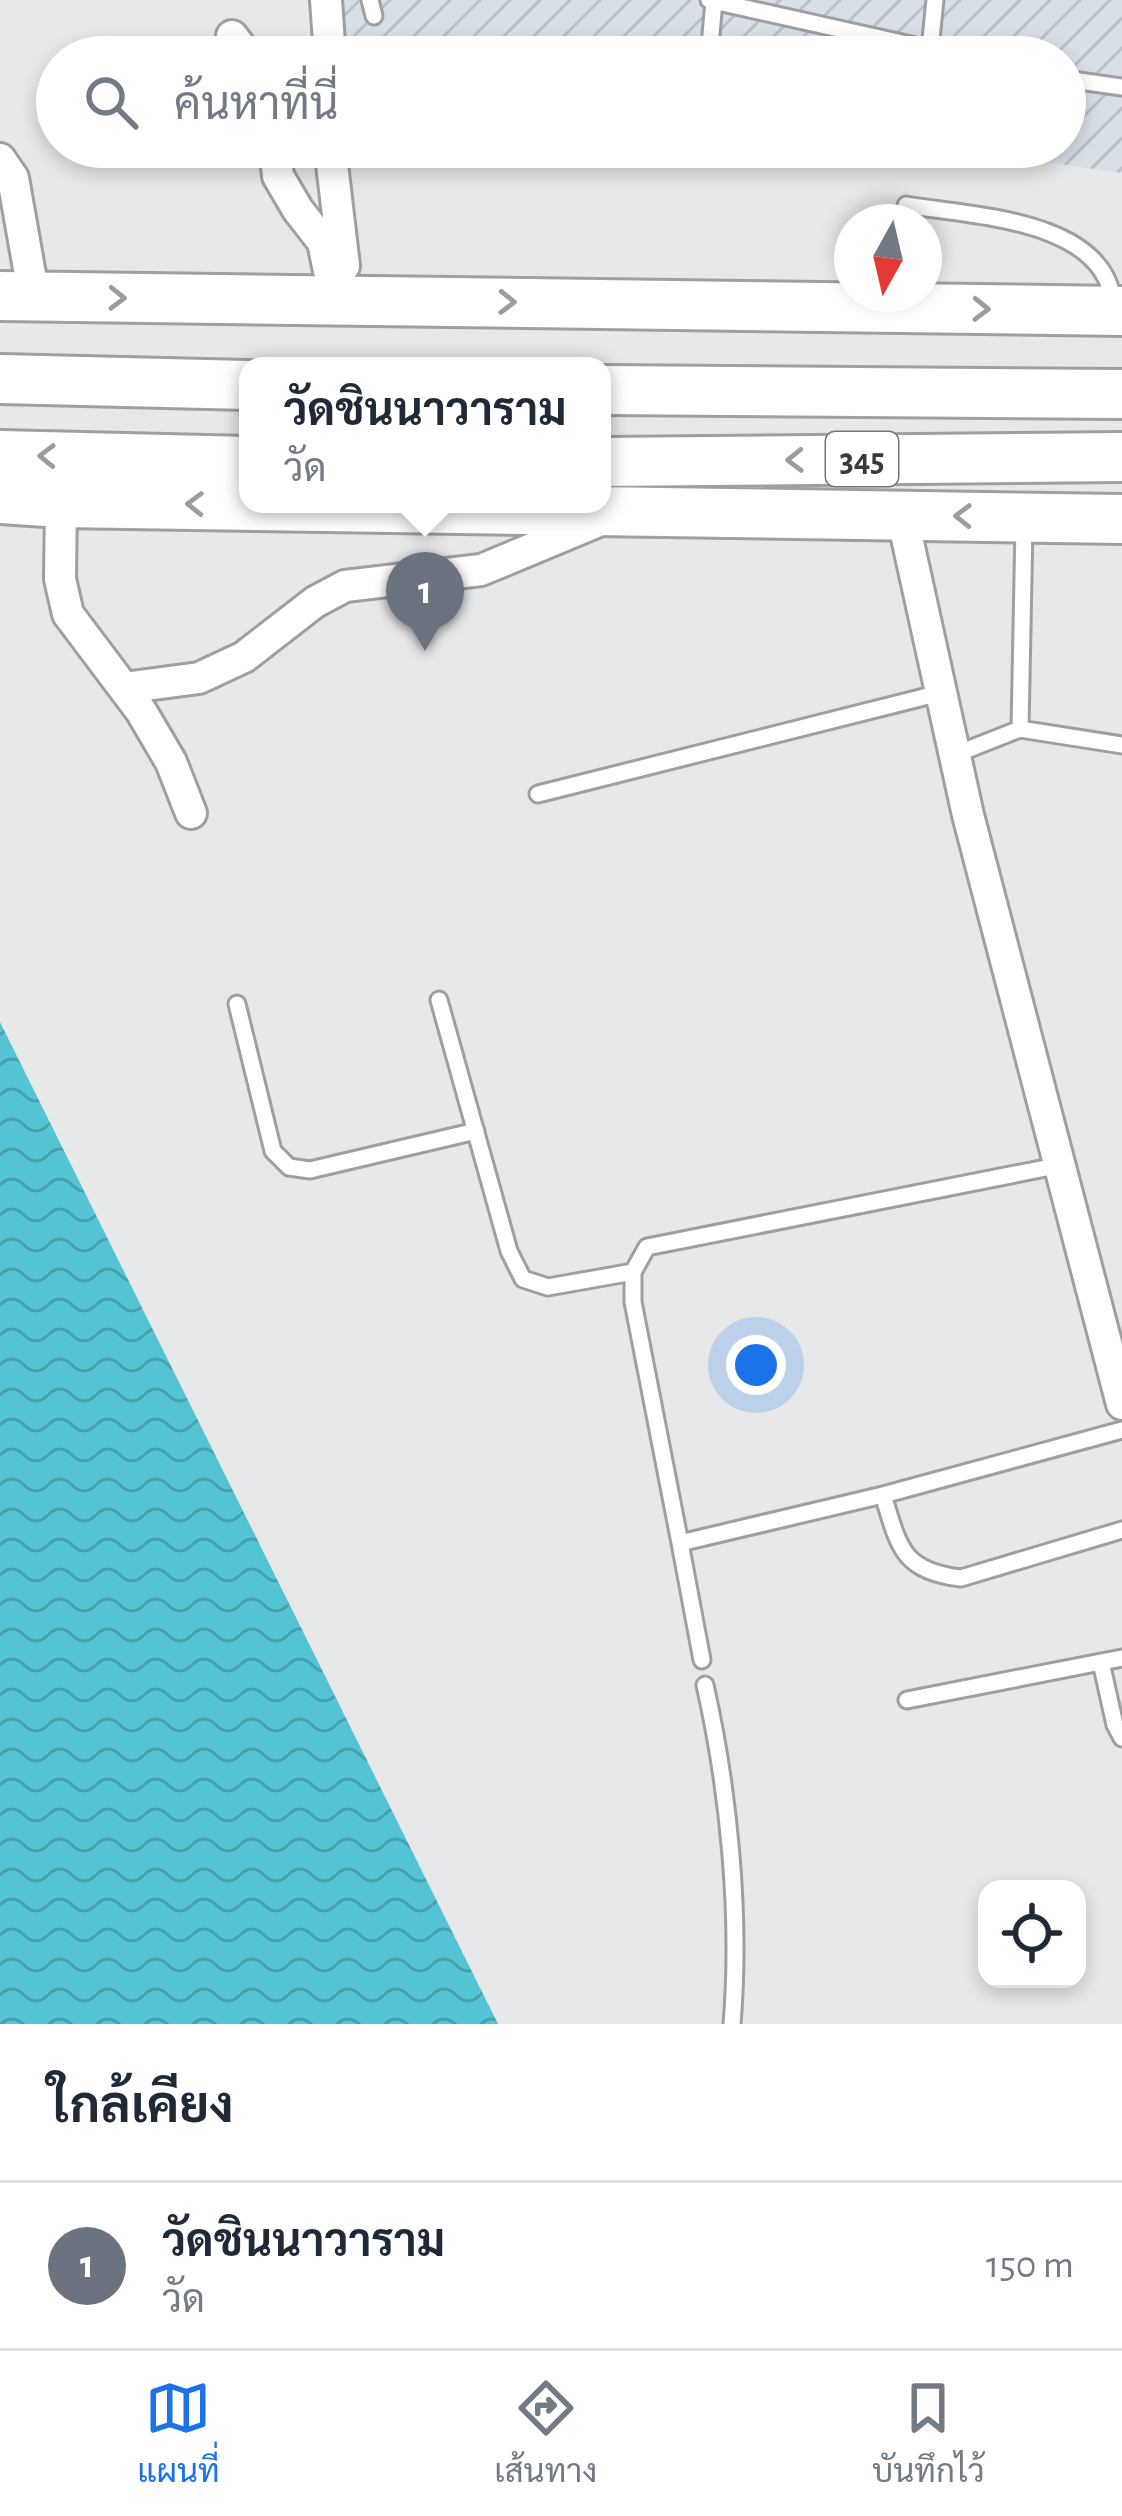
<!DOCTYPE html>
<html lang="th">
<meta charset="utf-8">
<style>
:root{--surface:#fff;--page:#f6f6f7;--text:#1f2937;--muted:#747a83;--line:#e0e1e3;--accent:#1a73e8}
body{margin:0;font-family:"Alegreya Sans",Sarabun,sans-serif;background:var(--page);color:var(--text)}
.controls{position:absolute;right:36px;bottom:36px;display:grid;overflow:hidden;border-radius:24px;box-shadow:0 6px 18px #0003}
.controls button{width:108px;height:108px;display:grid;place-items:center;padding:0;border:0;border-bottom:3px solid var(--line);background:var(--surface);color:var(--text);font:60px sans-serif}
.compass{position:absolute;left:834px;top:204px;width:108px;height:108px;border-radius:50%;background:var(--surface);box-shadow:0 6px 18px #0003;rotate:188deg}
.you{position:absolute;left:756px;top:1365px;width:42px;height:42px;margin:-30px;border:9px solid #fff;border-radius:50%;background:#1a73e8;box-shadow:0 0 0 18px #1a73e833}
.badge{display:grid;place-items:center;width:78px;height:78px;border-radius:50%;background:var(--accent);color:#fff;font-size:39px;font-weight:700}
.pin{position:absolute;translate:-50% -99px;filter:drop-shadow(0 3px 6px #0008)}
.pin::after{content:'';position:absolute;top:63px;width:42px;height:36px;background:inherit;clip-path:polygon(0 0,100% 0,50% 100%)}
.popup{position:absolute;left:239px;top:357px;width:372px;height:156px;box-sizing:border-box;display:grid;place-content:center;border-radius:24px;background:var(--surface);filter:drop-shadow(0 3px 9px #0005);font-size:39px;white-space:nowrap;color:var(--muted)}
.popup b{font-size:45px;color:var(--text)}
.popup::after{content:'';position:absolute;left:50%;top:100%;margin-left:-24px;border:24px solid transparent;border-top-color:var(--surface)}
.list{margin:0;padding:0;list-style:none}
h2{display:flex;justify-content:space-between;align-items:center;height:156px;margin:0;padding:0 48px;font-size:51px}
h2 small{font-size:39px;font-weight:400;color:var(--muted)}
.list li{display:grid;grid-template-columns:78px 1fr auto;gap:36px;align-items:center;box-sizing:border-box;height:168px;padding:0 48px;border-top:3px solid var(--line)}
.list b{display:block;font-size:45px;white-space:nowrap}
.list p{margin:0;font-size:39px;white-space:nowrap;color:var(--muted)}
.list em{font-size:39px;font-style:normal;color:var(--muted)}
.icon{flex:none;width:66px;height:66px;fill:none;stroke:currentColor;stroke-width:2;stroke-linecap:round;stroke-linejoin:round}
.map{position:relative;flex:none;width:1122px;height:2024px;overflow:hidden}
.search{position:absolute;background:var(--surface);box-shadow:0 6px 18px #0003;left:36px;right:36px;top:36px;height:132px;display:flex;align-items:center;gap:30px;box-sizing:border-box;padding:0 42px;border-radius:66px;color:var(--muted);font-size:45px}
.sheet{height:324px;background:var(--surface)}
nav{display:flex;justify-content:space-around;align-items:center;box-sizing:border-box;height:168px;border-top:3px solid var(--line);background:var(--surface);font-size:33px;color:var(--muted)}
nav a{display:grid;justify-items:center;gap:6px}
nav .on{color:var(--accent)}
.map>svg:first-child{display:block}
</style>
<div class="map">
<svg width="1122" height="2024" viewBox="0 0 1122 2024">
<defs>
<pattern id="industrial-furrows" width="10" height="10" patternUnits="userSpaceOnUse" patternTransform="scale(3)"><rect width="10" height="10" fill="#d8dfe7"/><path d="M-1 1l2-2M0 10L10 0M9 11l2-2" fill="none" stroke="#bac0c7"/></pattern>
<pattern id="water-waves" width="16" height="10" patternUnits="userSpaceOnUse" patternTransform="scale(3)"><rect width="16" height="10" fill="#54c4d4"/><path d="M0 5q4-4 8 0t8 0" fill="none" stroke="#47a0ad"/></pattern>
</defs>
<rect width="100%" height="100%" fill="#e7e8ea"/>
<!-- industrial -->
<path fill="url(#industrial-furrows)" d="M323,0H1122V173L956,149L779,147H1065V57H324Z"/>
<!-- water -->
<path fill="url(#water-waves)" d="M0,1022L498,2024H0Z"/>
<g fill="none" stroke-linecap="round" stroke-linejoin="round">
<!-- service casing -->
<g stroke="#9e9fa1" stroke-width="21">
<path id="service" d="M370,0L374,16
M709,0L965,57
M930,49L935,0
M709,57L714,1
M1065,79L1122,87
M906,205C972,216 1104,219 1113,302
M1024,526L1020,729L1122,745
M954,755L1020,729
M538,794L940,693
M439,1000L509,1251L523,1279L548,1287L633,1272
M237,1004L273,1151L289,1167L310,1170L476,1131
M883,1495C899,1546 901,1571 961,1578L1122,1530
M680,1543L633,1302V1272L647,1247L1061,1165
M1122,1658L1101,1662L1115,1725L1122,1738
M702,1660L680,1543L883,1495L1122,1430
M705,1685C729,1792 741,1915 732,2024
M907,1700L1101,1662"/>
</g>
<!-- minor casing -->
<g stroke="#9e9fa1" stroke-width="36">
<path id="minor" d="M326,0L330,57
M232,36L248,57
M275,147L278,176L298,210L323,242L335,300
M330,147L344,266
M0,159L13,178L34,297
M61,503L60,579L68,614L141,711L171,762L191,813
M902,515L968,815L1122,1404
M124,688L199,678L244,657L315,602L345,586L481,570L606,518"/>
</g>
<!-- primary casing -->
<g stroke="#9e9fa1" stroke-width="54">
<path id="primary" d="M0,296L1122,311
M0,379L248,385
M602,390L1122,394
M0,455L248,461
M602,462L1122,457
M0,499L61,503L1122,519"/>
</g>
<!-- service -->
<use href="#service" stroke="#fff" stroke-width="15"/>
<!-- minor -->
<use href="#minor" stroke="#fff" stroke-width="30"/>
<!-- primary -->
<use href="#primary" stroke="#fff" stroke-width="48"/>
</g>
<!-- one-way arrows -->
<defs><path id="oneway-chevron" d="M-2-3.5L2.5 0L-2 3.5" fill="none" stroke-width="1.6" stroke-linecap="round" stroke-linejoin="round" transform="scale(3)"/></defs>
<g stroke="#9c9c9c">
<use href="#oneway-chevron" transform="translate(117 298) rotate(1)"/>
<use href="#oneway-chevron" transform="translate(507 302) rotate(1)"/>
<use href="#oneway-chevron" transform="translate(981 309) rotate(1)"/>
<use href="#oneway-chevron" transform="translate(47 456) rotate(-179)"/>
<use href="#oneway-chevron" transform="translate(795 460) rotate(179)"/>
<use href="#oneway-chevron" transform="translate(195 504) rotate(-179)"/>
<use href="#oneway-chevron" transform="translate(963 516) rotate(-179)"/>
</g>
<g text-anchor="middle" stroke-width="9" stroke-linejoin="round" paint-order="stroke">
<!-- shield labels -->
<rect fill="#fff" stroke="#747475" stroke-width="3" x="826" y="432" width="72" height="54" rx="9"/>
<g font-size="33" font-weight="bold" fill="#38393a">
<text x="862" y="471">345</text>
</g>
</g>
</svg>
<div class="controls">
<button><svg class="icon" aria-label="locate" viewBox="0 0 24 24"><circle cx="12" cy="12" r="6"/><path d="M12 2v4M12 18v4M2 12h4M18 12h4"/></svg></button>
</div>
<svg class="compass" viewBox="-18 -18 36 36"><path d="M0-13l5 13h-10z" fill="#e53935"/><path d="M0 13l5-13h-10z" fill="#747a83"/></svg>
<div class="you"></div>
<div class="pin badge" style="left:425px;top:651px;background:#6b7280">1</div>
<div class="popup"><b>วัดชินนาวาราม</b>วัด</div>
<div class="search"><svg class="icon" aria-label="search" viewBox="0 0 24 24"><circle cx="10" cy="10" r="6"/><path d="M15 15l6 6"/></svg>ค้นหาที่นี่</div>
</div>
<section class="sheet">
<h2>ใกล้เคียง<small></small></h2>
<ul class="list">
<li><span class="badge" style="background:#6b7280">1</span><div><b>วัดชินนาวาราม</b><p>วัด</p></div><em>150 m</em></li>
</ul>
</section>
<nav>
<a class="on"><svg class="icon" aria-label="map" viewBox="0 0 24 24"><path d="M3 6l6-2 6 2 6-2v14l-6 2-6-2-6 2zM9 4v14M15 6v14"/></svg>แผนที่</a>
<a><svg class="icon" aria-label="directions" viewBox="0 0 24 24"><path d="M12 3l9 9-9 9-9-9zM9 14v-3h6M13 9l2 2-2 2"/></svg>เส้นทาง</a>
<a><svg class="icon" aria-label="saved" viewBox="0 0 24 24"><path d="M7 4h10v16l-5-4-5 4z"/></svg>บันทึกไว้</a>
</nav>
